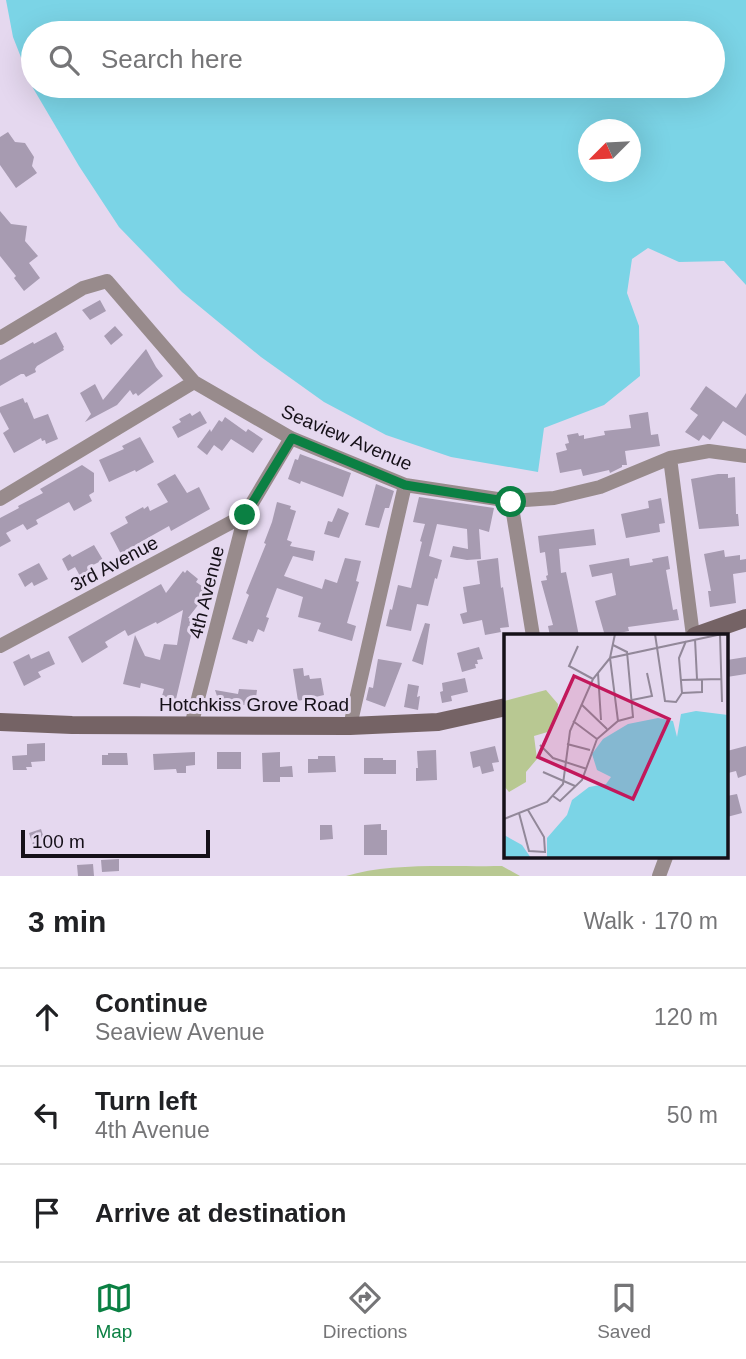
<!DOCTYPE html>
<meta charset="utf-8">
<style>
:root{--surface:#fff;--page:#f2f2f2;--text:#202124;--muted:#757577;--line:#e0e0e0;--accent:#0b8043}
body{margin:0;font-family:Arial,sans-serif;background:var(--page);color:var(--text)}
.compass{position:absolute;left:578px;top:119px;width:63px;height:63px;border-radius:50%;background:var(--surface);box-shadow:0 7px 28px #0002;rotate:246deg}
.scale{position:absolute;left:21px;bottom:18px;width:189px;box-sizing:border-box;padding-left:7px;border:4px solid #151018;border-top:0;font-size:19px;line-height:24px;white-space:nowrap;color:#151018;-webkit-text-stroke:5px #e5d8ef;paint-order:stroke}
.stop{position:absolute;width:21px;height:21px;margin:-16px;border:5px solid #0b8043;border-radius:50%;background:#fff}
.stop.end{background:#0b8043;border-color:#fff;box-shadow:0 2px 7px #0008}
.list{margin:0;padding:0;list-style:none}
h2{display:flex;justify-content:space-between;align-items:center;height:91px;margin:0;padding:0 28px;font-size:30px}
h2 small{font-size:23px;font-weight:400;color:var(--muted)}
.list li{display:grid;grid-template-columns:46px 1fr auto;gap:21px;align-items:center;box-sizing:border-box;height:98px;padding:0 28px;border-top:2px solid var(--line)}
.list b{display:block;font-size:26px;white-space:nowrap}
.list p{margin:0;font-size:23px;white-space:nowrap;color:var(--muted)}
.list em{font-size:23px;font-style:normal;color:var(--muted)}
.icon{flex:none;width:38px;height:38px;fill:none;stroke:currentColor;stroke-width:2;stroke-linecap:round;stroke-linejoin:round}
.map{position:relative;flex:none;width:746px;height:876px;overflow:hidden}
.search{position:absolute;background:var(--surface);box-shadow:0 7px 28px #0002;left:21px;right:21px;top:21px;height:77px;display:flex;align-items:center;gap:18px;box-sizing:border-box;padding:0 24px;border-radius:38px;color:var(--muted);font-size:26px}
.sheet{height:385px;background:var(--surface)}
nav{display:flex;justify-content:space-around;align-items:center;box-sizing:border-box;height:98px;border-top:2px solid var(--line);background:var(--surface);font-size:19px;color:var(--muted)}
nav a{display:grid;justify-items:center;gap:4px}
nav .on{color:var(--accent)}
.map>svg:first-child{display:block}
</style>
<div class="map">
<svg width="746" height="876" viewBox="0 0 746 876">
<rect width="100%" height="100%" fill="#e5d8ef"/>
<!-- green -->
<path fill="#b8c892" d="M502,866L520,876H346C390,862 455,867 502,866Z"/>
<!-- water -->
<path fill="#7bd4e6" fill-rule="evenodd" d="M6,0H746V285L724,261L679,262L648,248L632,259L627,293L639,326L640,376L604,405L544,428L538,472L451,457L386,435L324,402L261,357L182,292L119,227L79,166L33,88L13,37ZM33,33H713V86H33ZM588,130H630V172H588Z"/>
<!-- building -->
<path fill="#a79bb1" d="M8,132L15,142L25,143L34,157L32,166L37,173L16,188L0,165V137Z
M0,211L11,224L27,226L25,241L38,256L29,263L40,278L24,291L14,278L16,276L0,256Z
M100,300L106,311L90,320L82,310Z
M115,326L123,335L111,345L104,336Z
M56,332L64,347L63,348L64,350L37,366L35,369L36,372L26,377L24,374H21L0,386V360L33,342L34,344Z
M146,349L156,367L163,376L138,396L136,393L133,395L130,390L117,405L85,422L91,414L80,393L95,384L103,400Z
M706,386L736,408L746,393V436L723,421L710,440L703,435L699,441L685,432L698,415L690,409Z
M23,398L25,403L27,402L34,419L48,414L58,439L46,444L45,440L42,441L41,438L14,453L3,433L9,429L0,412V407Z
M200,411L207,423L178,438L172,427L181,422L179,419L190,413L192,416Z
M648,412L651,435L658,434L660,446L625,451L627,465H622V467L610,473L609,470L583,476L581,469L560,473L556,453L567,450L565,444L569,443L567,435L578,433L579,436L584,435V439L605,435L604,431L631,428L629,415Z
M225,417L246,432L248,429L263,439L253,453L231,439L222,451L214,445L207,455L197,447L210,429L211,432L219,420L222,422Z
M140,437L154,462L136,472L135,470L109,482L99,460L124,449L122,446Z
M300,454L351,473L343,497L301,481L300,484L288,479L295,459L298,460Z
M82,465L94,473V492L89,495L92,501L74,511L69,502L36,520L38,524L27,530L23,524L6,533L11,541L0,547V518L19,508L18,506L43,493L40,489Z
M175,474L187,493L199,487L210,509L171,531L169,526L137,544L138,547L122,556L110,533L128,523L125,517L143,507L144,509L148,506L150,511L168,502L157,484Z
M718,474H728V478L735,477L736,514H738L739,526L699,529L691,479Z
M376,484L394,491L389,508H385L379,528L365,525Z
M419,497L494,508L489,532L479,529L481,559L467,560L450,557L453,546L468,549L467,529L437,524L429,556L442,560L437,579L435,578L428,606L417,604L411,631L386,626L390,609L392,610L398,585L411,588L422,542L420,541L425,524L413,522Z
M661,498L665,523L659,524L660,532L626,538L621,514L649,508L648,501Z
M277,502L291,506L290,509L296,511L287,540L292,542L290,546L315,551L313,561L293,556L284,576L322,589L325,579L337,583L345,558L361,561L356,581L359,582L347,623L356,626L352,641L318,631L321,623L298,617L303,597L277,588L266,617L269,618L264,632L258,629L253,642L248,640L247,644L232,639L249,595L246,593L266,544L264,543L272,522Z
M338,508L349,513L339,538L324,534L328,521L332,522Z
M594,529L596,545L559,549L561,573L566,572L579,636H550L548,626L553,625L541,581L547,580L546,576L548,575L545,552L540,553L538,536Z
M94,545L103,560L91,566L92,569L80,576L75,567L68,571L62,559L70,554L72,557Z
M724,550L725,557L740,555V560L746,559V572L733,574L736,603L710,607L708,591H711L704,554Z
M668,556L670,569L666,570L673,610L677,609L679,620L628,627L629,631L605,636L595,601L616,595L612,573L592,577L589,565L629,558L630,566L653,562L652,559Z
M498,558L501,588L503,587L509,627L500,628L501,632L485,635L482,620L463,624L460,614L467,612L463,587L480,584L477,561Z
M39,563L48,579L34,586L32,582L25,587L18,574Z
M187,570L198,579L196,582L209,591L188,618L195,619L176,699L162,696L164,689L141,683L140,688L123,684L135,635L145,656L160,660L164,644L177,645L183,610L157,624L156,622L128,636L125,630L105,642L108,647L82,663L68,637L161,584L166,593L183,571L185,573Z
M425,623L430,624L423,665L412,661Z
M479,647L483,659L477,660L478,664H475L476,668L462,672L457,653Z
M49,651L55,664L38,672L41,677L24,686L13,662L29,654L31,659Z
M746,657V674L727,677V660Z
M378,659L402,663L385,707L366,700L369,687L373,688Z
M303,668L304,676L309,675L310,679L321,678L324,695L298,701L293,669Z
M465,678L468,692L451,696L452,701L442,703L440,692L443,691L442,683Z
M408,684L419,686L417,697L420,696L418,710L404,707Z
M239,689L257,690L255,706L219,702L215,690L238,694Z
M45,743V761L31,762L32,767H26L27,770H13L12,756L27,755V744Z
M495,746L499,762L492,763L494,771L482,774L480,766L473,768L470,752Z
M746,746V775L738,778L736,771L728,773L727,768V751Z
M436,750L437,780L416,781V768H418L417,751Z
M195,752V765L186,766V773H177L176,769L154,770L153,754Z
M217,752H241V769H217Z
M280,752V767L292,766L293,777H280V782H263L262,753Z
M108,753H127L128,765H102V755H108Z
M318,756H335L336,772L308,773V759H318Z
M364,758H383V760H396V774H364Z
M737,794L742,813L727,817V796Z
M381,824V830H387V855H364V825Z
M320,825H332L333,839L320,840Z
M41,829L46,845L34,848L29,833Z
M119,859V871L102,872L101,860Z
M93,864L94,876H78L77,865Z"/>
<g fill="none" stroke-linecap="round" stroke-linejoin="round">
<!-- minor -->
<path stroke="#988b8c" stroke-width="14" d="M0,338L83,288L107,281L194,382L291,438L405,485L511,501L554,498L600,487L670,458L709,451L746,456
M670,458L693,636
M0,499L194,382
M511,501L533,636
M0,646L245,515
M191,726L245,515L291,438
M350,726L405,485
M659,876L666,857"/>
<!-- secondary -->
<path stroke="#756365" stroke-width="18" d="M695,636L746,618
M0,722L72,725L350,726L438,722L506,707"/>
</g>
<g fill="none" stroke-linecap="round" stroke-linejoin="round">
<!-- route -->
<path stroke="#0b8043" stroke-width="9" d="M245,515L292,438L405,485L511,502"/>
</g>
<g text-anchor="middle" stroke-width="6" stroke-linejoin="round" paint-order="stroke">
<!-- street labels -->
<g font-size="19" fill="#151018" stroke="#e5d8ef">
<text transform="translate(347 437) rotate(23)" y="7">Seaview Avenue</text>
<text transform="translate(114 563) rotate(-28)" y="7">3rd Avenue</text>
<text transform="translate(206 592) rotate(-76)" y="7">4th Avenue</text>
<text x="254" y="711">Hotchkiss Grove Road</text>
</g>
</g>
<!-- overview -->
<g transform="translate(504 634)">
<rect width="224" height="224" fill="#e5d8ef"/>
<path d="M42,56L54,70L53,82L47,97L30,102L33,125L22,138V148L5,158L0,152V67Z" fill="#b8c892"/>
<path d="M192,77L224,81V224H43V204L63,181L68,166L85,153L102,150L107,143L93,136L88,120L99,105L124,90L154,84L169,87L173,103L177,80ZM0,201L18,211L27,224H0Z" fill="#7bd4e6"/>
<path fill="none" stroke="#928899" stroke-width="2" d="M111,0L106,24L114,87M151,0L161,67L172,68L178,59M216,0L218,68M191,5L193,45M74,12L65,32L89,45M94,39L97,86M177,46L217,45M178,59L175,24L182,7M178,59L198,58V46M128,66L148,62L143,39M77,70L103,95M69,87L93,105M63,110L86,116M36,111L49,124L83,135M39,138L71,152M49,162L56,167L78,146L93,105L114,87L129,83L123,18L109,11M15,179L25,217L41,218L40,203L24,176M0,185L43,168L59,150L66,97L89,45L106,24L218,0"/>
<path fill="#c2185b" fill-opacity="0.15" stroke="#c2185b" stroke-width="3.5" d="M70,42L165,85L129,165L34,123Z"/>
<rect width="224" height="224" fill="none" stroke="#151018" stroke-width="3.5"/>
</g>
</svg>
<svg class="compass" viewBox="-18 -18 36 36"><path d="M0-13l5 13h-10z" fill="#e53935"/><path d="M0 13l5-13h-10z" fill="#757577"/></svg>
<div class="scale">100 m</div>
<div class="stop" style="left:511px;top:502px"></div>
<div class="stop end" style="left:245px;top:515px"></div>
<div class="search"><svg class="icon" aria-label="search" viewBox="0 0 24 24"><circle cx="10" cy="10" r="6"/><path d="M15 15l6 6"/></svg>Search here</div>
</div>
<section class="sheet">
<h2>3 min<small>Walk · 170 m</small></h2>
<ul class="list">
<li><svg class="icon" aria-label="ahead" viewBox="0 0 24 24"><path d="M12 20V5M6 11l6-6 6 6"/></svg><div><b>Continue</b><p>Seaview Avenue</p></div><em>120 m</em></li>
<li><svg class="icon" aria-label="left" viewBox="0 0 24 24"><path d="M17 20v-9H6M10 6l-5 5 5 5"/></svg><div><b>Turn left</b><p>4th Avenue</p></div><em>50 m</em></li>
<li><svg class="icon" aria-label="arrive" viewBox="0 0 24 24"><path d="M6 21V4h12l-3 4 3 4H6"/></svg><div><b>Arrive at destination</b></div></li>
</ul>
</section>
<nav>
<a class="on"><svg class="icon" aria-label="map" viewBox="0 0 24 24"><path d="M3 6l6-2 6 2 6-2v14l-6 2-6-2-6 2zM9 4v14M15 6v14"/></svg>Map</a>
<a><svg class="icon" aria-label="directions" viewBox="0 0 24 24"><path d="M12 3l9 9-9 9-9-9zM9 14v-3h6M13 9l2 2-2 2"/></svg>Directions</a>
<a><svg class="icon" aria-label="saved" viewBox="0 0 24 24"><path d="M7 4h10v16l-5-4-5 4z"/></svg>Saved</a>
</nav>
